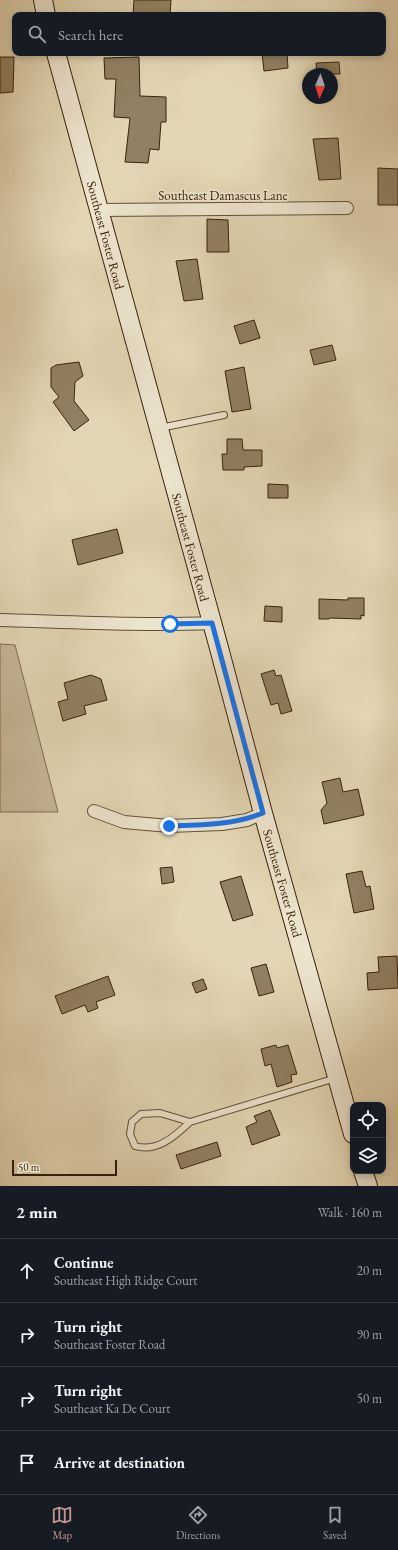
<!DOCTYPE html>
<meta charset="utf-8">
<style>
:root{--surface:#171b24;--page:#20242c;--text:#f1f3f6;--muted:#9ea1a6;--line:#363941;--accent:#c59692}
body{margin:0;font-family:"EB Garamond",serif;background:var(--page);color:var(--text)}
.controls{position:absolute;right:12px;bottom:12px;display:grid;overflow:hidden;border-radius:8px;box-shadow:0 2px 6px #0003}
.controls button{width:36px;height:36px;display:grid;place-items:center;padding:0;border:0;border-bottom:1px solid var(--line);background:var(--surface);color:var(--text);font:20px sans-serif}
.compass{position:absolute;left:302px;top:68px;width:36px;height:36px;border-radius:50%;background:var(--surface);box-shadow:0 2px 6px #0003;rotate:182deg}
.scale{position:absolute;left:12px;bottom:10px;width:105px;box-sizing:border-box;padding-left:4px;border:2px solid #39220a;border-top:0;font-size:11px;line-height:14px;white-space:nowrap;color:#39220a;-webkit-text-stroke:3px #ede4ce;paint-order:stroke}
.stop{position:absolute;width:12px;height:12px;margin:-9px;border:3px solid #1a73e8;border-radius:50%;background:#fff}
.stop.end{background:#1a73e8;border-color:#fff;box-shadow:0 1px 4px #0008}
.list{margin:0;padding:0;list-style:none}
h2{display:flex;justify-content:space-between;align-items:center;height:52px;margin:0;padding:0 16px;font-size:17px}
h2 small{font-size:13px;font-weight:400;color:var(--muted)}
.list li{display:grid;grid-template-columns:26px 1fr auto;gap:12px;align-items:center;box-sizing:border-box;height:64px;padding:0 16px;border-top:1px solid var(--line)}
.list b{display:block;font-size:15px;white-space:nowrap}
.list p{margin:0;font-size:13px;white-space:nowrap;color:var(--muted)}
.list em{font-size:13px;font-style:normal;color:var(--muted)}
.icon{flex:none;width:22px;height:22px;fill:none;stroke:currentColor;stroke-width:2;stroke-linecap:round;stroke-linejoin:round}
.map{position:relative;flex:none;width:398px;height:1186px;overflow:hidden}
.search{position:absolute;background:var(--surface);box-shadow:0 2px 6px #0003;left:12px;right:12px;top:12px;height:44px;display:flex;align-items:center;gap:10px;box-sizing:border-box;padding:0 14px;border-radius:8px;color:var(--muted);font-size:15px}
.sheet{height:308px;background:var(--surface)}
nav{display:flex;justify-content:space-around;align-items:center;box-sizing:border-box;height:56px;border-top:1px solid var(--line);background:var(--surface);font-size:11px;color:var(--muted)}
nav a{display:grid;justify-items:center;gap:2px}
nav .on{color:var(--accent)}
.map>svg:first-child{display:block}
</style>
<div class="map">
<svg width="398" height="1186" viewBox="0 0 398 1186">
<rect width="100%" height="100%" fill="#e3d6b4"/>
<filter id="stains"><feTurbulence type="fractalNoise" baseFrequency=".005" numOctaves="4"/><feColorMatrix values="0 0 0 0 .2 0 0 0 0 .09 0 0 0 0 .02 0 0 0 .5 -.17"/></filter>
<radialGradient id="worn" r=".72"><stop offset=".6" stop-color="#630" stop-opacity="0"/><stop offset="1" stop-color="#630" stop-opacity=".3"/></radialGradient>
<!-- green -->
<path fill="#c6b797" stroke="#806c50" d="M0,644L15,645L58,812H0Z"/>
<!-- building -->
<path fill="#918062" stroke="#39220a" d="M134,0H171L170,15H133Z
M262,53H287L288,68L264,71Z
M0,57H14L13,92L0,93Z
M139,57L140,96L166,97V122H161L159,150L150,149L148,163L125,162L130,118L114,117L116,79H105L104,58Z
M339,62L340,74H317L316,63Z
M338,138L341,179L319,180L313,139Z
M378,168L398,169V205H378Z
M207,219L228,220L229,252H207Z
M197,259L203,299L184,301L176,261Z
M254,320L260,338L240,344L234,326Z
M332,345L336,360L314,365L310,350Z
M79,362L83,376L75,382L74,401L89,420L74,431L53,402L59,397L51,387V368L56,365Z
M244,367L251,409L232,412L225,371Z
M227,439H242L243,450H262V466L244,467V470H223L222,454H227Z
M268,484L288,485V498H268Z
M117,529L123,553L78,565L72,540Z
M348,598H364V616L361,615V619L330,618L329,619H319V599L348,600Z
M265,606L282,607V622L264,621Z
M274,670L276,676L281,675L292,711L281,714L278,703L271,705L261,674Z
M91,675L101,679L107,700L84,706L86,714L63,721L58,702L68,699L64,683Z
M340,778L343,792L358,789L364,815L324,824L321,810L327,803L322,782Z
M172,867L174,882L162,884L160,868Z
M362,871L366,887L370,886L374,909L354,913L346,874Z
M241,876L253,915L233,921L220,882Z
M397,956L398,988L368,990L367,973L379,972L378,957Z
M266,964L274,992L259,996L251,968Z
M108,976L115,995L96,1002L98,1008L88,1012L85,1005L62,1014L55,996Z
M203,979L207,989L196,993L192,983Z
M276,1045L277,1048L288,1045L297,1074L291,1075L292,1082L277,1087L271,1064L265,1066L261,1049Z
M270,1110L280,1135L252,1145L246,1127L257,1122L254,1116Z
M217,1142L221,1156L181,1169L176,1155Z"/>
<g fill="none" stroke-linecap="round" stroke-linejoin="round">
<!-- lane casing -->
<g stroke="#644f34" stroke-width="8">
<path id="lane" d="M160,428L224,415
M190,1122L160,1113L141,1114L132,1122L130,1134L135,1146C157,1153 175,1136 190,1122L336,1078"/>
</g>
<!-- street casing -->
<g stroke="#644f34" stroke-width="14">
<path id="street" d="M99,210L347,208
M0,620C71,622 141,626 212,623
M94,811L124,822L169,826L222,824L247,820L263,813"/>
</g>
<!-- secondary casing -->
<g stroke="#39220a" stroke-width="20">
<path id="secondary" d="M43,0L46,15
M56,53L219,648L263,813L353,1134
M363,1171L368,1186"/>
</g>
<!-- lane -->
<use href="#lane" stroke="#ede4ce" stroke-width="6"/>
<!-- street -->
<use href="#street" stroke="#ede4ce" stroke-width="12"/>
<!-- secondary -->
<use href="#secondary" stroke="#ede4ce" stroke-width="18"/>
</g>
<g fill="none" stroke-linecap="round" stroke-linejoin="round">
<!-- route -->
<path stroke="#1a73e8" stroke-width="5" d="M169,826C201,825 233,825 263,813L212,623L170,624"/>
</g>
<g text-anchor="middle" stroke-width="3.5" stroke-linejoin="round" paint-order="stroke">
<!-- street labels -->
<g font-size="13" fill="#39220a" stroke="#ede4ce">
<text x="223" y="200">Southeast Damascus Lane</text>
<text transform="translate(106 235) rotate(75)" y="5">Southeast Foster Road</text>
<text transform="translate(191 547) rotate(75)" y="5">Southeast Foster Road</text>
<text transform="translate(283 883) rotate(74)" y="5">Southeast Foster Road</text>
</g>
</g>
<rect width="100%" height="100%" filter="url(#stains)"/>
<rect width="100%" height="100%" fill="url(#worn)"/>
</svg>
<div class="controls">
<button><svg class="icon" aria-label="locate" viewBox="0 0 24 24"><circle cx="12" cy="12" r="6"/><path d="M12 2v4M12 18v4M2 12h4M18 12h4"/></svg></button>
<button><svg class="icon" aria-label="layers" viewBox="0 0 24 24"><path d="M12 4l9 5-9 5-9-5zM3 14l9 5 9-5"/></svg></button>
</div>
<svg class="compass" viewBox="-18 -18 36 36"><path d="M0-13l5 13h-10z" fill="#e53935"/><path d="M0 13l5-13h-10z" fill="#9ea1a6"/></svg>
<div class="scale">50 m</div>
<div class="stop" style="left:170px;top:624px"></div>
<div class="stop end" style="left:169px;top:826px"></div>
<div class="search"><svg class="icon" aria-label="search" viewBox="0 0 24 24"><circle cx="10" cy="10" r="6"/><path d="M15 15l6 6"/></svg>Search here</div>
</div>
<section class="sheet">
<h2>2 min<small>Walk · 160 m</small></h2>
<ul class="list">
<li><svg class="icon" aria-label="ahead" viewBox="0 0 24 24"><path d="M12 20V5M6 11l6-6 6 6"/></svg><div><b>Continue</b><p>Southeast High Ridge Court</p></div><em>20 m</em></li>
<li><svg class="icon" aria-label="right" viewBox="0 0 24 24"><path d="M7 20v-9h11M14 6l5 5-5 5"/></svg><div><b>Turn right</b><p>Southeast Foster Road</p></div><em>90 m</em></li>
<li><svg class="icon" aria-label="right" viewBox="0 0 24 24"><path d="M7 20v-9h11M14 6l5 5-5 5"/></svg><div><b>Turn right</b><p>Southeast Ka De Court</p></div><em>50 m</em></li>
<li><svg class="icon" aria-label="arrive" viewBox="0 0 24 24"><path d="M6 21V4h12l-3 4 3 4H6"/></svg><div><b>Arrive at destination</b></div></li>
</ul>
</section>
<nav>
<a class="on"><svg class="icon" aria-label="map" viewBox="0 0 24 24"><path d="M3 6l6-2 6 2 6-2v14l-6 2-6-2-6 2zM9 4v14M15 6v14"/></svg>Map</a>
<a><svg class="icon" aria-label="directions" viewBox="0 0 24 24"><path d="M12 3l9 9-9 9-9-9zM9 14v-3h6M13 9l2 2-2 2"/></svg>Directions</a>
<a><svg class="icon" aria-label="saved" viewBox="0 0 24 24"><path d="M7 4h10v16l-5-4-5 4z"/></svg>Saved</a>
</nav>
